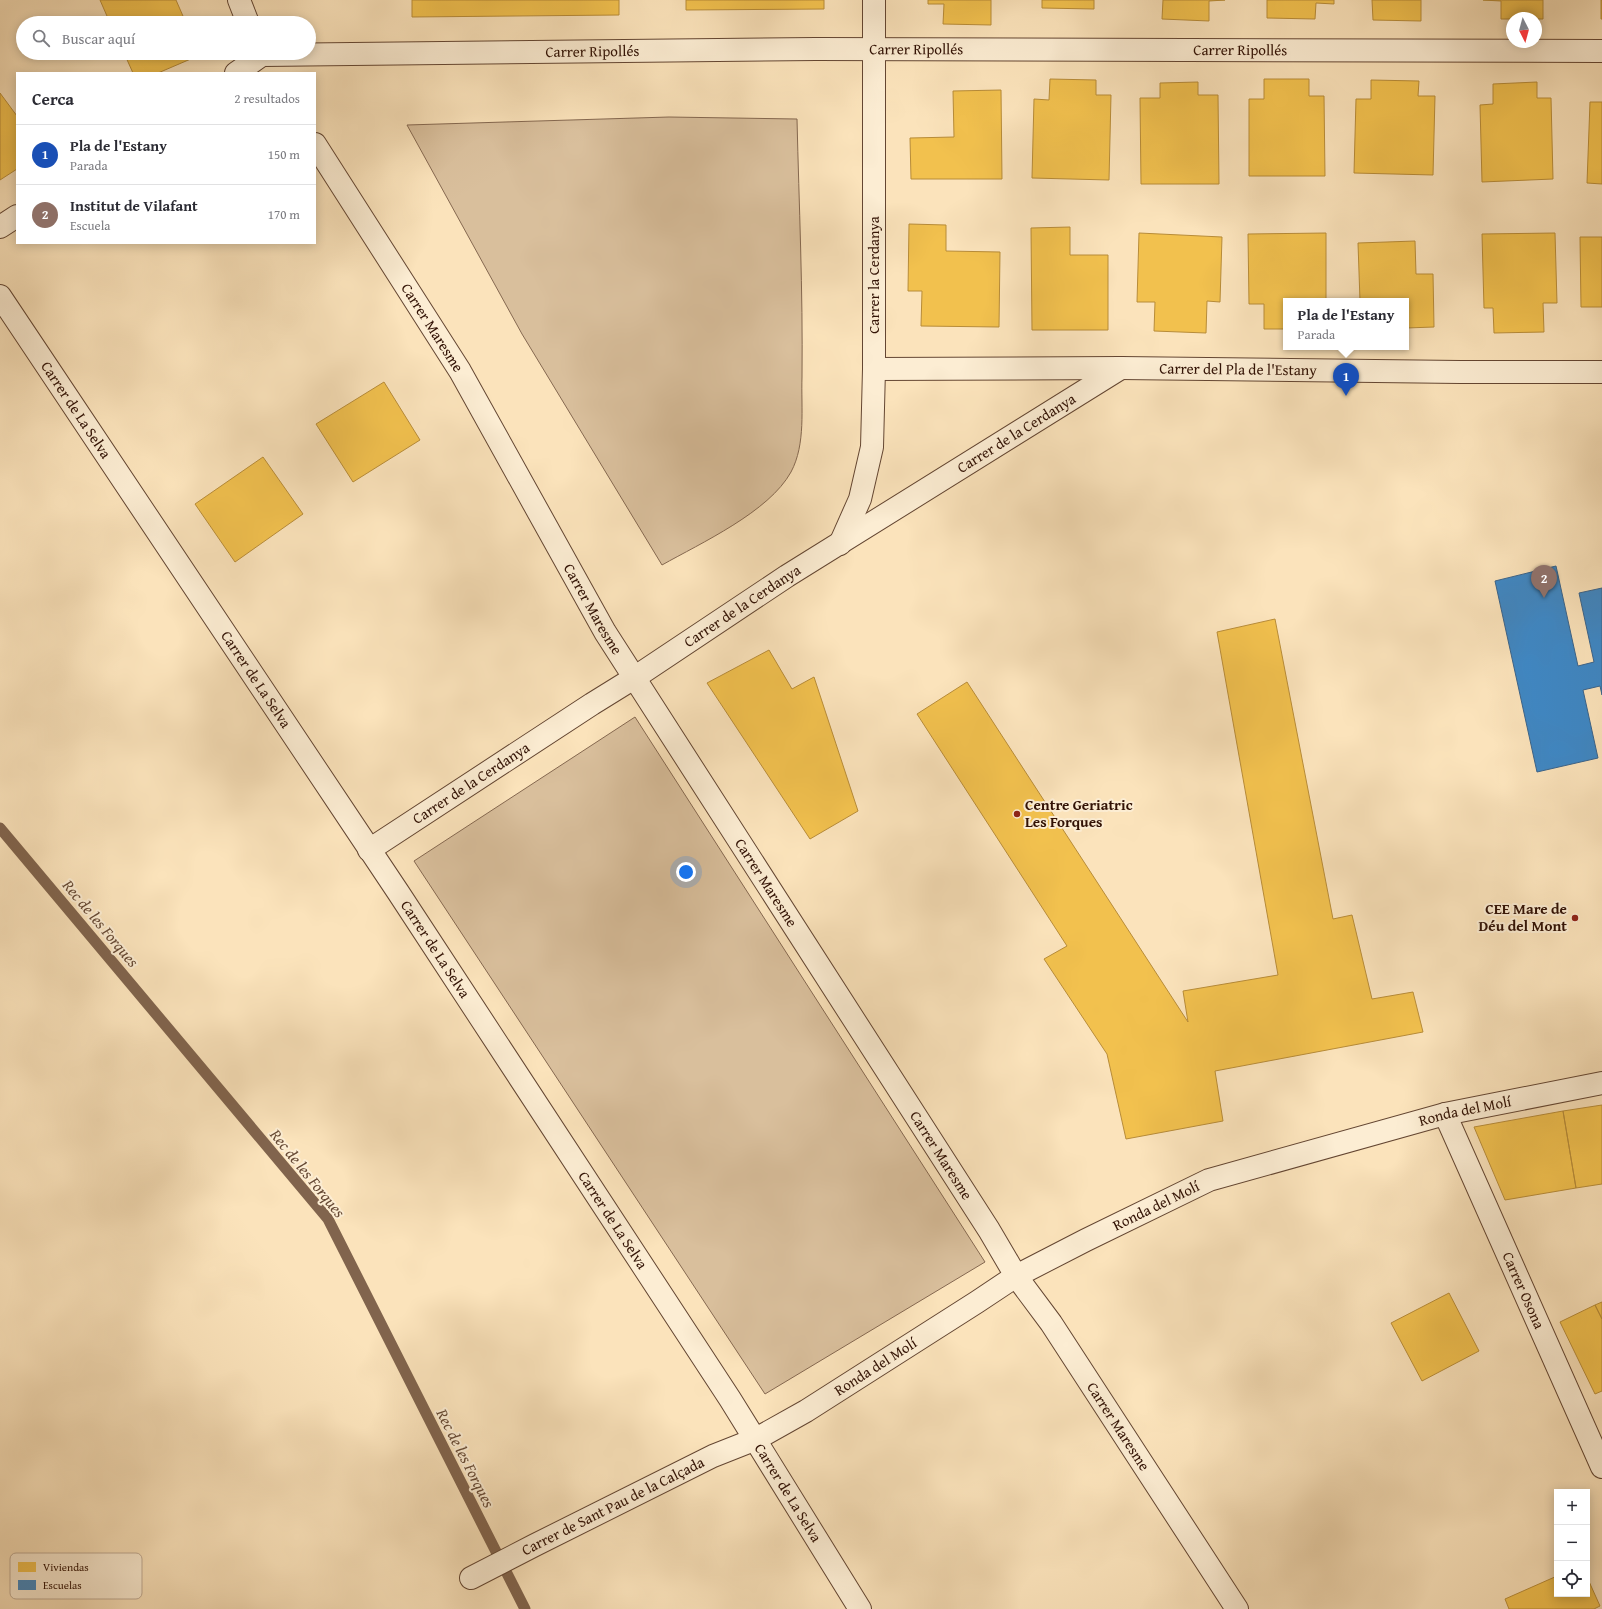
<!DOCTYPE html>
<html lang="es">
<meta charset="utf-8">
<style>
:root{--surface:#fff;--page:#f7f7f7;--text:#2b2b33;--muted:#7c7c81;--line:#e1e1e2;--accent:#7c3aed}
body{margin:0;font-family:"Gentium Book Plus",serif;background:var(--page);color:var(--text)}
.controls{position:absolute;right:12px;bottom:12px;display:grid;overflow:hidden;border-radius:0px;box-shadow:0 2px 10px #0003}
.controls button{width:36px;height:36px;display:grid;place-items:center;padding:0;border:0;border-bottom:1px solid var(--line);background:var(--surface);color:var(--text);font:20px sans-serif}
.compass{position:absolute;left:1506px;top:12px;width:36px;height:36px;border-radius:50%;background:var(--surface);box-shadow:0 2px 10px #0003;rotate:174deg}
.you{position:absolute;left:686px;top:872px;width:14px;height:14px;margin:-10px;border:3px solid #fff;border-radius:50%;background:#1a73e8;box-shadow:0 0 0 6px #1a73e833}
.badge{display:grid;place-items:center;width:26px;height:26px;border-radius:50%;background:var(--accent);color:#fff;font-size:13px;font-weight:700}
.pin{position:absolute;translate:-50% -33px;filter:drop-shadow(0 1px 2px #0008)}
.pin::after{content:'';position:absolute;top:21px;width:14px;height:12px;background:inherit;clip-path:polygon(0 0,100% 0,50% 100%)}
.popup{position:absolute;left:1283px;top:298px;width:126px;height:52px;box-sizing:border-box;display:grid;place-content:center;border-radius:0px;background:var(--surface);filter:drop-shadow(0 1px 3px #0005);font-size:13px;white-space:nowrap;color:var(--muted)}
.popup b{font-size:15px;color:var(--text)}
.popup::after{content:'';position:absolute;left:50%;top:100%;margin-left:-8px;border:8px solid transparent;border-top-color:var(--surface)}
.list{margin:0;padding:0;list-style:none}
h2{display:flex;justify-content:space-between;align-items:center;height:52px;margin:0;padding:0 16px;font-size:17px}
h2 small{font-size:13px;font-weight:400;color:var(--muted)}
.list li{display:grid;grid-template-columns:26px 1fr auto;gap:12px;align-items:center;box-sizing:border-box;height:60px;padding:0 16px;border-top:1px solid var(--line)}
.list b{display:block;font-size:15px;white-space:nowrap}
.list p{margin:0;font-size:13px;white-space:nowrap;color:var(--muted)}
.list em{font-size:13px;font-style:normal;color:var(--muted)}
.icon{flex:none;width:22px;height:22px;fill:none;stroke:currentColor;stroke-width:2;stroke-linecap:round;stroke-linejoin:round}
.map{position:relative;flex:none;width:1602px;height:1609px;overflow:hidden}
.search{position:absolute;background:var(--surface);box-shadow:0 2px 10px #0003;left:16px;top:16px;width:300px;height:44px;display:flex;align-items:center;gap:10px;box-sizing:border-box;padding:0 14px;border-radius:22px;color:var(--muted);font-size:15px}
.panel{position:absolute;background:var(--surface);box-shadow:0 2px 10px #0003;left:16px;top:72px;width:300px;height:172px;border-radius:0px}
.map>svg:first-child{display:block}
</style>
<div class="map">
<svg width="1602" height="1609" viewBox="0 0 1602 1609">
<rect width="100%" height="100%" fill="#fbe3bb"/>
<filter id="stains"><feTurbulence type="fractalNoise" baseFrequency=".005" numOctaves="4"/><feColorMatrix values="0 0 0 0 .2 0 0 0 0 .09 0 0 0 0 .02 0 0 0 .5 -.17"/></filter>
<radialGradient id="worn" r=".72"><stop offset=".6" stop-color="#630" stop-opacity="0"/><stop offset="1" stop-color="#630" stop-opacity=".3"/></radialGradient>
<!-- green -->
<path fill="#d9bf9c" stroke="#856850" d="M669,117L797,119C799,205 803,291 802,377C801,408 806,444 791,472C769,512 701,543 662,565L522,334L407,125Z
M635,717L985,1262L765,1394L414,861Z"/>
<!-- homes -->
<path fill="#f2c14e" stroke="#b88c38" d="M100,0H176L186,23H110Z
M412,0H619V15L412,17Z
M686,0H824V9L686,10Z
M928,0H991V25L943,24L944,4H928Z
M1042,0H1094V9L1042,8Z
M1163,0H1225L1209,1V21L1162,19Z
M1267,0H1334V4L1316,3L1315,19L1267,18Z
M1372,0H1421V21L1373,20Z
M1483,0H1543V19H1501V1Z
M1601,0H1602V19H1601Z
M124,53H199L200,55L158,73H133Z
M1050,79L1096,80V95H1111L1109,180L1032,178L1034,99L1049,100Z
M1264,79H1309V96H1324L1325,176H1249V99H1264Z
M1371,80L1419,81L1418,96H1435L1433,175L1354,173L1356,99H1371Z
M1198,82V95H1218L1219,184H1141L1140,98H1160V83Z
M1537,82V98H1551L1553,179L1482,182L1480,105L1493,104V84Z
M1001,90L1002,179H911L910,138L954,137L953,91Z
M0,93L17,116V169L0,180Z
M1590,102H1602V184L1587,183Z
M909,224L946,225V251L1000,252L999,327L921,326L922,291H908Z
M1070,227V255H1108V330H1032L1031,228Z
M1139,233L1222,237L1220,302L1207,301L1206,333L1154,331L1155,302H1137Z
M1326,233V301H1286V329H1264V304H1249L1248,234Z
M1555,233L1557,303H1543L1544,332L1494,333L1493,308H1484L1482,234Z
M1580,237H1602V307H1581Z
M1415,241L1416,274H1433L1434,327L1406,328V301H1360L1358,243Z
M384,382L420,440L353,482L316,424Z
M263,457L303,514L235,562L195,504Z
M1275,619L1333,919L1352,915L1372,999L1413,992L1423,1032L1215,1071L1223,1121L1126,1139L1107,1054L1044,959L1067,946L917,714L967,682L1188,1022L1183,991L1278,975L1217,632Z
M769,650L792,689L814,677L858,811L810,839L707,683Z
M1602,1105V1184L1576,1188L1563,1111Z
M1563,1111L1576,1188L1505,1200L1474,1127Z
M1449,1293L1479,1351L1422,1381L1391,1323Z
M1602,1302V1319L1595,1305Z
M1595,1305L1602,1319V1391L1595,1394L1560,1322Z
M1557,1576V1594H1587V1577L1600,1606L1594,1609H1509L1505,1599Z"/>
<!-- schools -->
<path fill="#3f88c5" stroke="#3b648b" d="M1556,566L1578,666L1594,662L1579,593L1602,588V695L1600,686L1583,690L1598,758L1537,772L1495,581Z"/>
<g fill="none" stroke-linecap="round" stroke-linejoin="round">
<!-- stream -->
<path stroke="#81644d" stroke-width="11" d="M0,828L328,1219L525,1609"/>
<!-- minor casing -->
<g stroke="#644632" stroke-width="24">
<g id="minor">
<path d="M239,0L248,23"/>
<path id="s1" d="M236,73L262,55L816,49L1602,51"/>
<path id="s2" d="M315,144L460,371L605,632L989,1230L1016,1276L1051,1323L1237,1609"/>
<path d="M0,227L17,216"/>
<path id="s3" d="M0,296L398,892L730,1399L860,1609"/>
<path id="s4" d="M874,369L1121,368L1460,372H1602"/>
<path d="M840,544L860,499L872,447L874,369V0"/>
<path id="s5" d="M369,850L592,704L634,678L787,576L1121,368"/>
<path id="s6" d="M1445,1114L1602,1467"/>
<path id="s7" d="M471,1578L535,1545L713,1456L756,1439L806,1411L977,1302L1016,1276L1086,1240L1209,1180L1445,1114L1602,1083"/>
</g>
</g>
<!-- minor -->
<use href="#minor" stroke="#fcedd3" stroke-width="22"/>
</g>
<!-- markers -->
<g fill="#8f2418" stroke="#fcedd3" stroke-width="1.5">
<circle cx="1017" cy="814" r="4"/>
<circle cx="1575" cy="918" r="4"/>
</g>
<g text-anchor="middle" stroke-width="4" stroke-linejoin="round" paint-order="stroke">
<!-- street labels -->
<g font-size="15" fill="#311104" stroke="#fcedd3">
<text dy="5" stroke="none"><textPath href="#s1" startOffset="686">Carrer Ripollés</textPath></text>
<text dy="5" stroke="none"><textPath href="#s1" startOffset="1010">Carrer Ripollés</textPath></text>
<text dy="5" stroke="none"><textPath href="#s1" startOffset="362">Carrer Ripollés</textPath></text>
<text transform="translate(874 275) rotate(-90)" y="5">Carrer la Cerdanya</text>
<text dy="5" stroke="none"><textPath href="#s2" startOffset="218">Carrer Maresme</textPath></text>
<text dy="5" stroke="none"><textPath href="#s4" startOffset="364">Carrer del Pla de l'Estany</textPath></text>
<text dy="5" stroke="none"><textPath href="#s3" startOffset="137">Carrer de La Selva</textPath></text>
<text dy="5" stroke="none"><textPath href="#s5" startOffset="770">Carrer de la Cerdanya</textPath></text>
<text dy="5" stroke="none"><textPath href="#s5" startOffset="446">Carrer de la Cerdanya</textPath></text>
<text dy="5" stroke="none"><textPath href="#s2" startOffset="542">Carrer Maresme</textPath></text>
<text dy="5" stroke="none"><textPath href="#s3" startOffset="461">Carrer de La Selva</textPath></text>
<text dy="5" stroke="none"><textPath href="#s5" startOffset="122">Carrer de la Cerdanya</textPath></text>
<text dy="5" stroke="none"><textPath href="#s2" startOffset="866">Carrer Maresme</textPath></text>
<text dy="5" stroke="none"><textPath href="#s3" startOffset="785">Carrer de La Selva</textPath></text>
<text dy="5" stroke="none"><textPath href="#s7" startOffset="1105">Ronda del Molí</textPath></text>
<text dy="5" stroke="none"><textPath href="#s2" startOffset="1190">Carrer Maresme</textPath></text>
<text dy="5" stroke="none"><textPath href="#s7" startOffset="781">Ronda del Molí</textPath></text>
<text dy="5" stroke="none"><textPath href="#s3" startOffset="1109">Carrer de La Selva</textPath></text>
<text dy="5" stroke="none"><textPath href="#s6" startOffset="193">Carrer Osona</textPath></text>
<text dy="5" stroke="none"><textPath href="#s7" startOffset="457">Ronda del Molí</textPath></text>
<text dy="5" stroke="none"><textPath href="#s2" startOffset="1514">Carrer Maresme</textPath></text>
<text dy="5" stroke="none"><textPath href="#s3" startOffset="1433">Carrer de La Selva</textPath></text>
<text dy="5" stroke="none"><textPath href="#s7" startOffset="159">Carrer de Sant Pau de la Calçada</textPath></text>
</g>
<!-- poi labels -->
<g font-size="15" font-weight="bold" fill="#311104" stroke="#fcedd3" text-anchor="start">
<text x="1025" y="810">Centre Geriatric<tspan x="1025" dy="17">Les Forques</tspan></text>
<text x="1567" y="914" text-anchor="end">CEE Mare de<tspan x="1567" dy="17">Déu del Mont</tspan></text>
</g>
<!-- water labels -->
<g font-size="16" font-style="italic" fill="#664934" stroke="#fcedd3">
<text transform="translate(101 923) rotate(50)" y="6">Rec de les Forques</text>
<text transform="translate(308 1173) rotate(51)" y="6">Rec de les Forques</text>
<text transform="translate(466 1458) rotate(63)" y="6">Rec de les Forques</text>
</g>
</g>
<!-- legend -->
<rect x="10" y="1553" width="132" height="46" rx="6" fill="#fcedd3" stroke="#bfab95" stroke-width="1"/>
<rect x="18" y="1562" width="18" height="10" fill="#f2c14e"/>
<rect x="18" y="1580" width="18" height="10" fill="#3f88c5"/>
<g font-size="11" fill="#311104">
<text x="43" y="1571">Viviendas</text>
<text x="43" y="1589">Escuelas</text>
</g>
<rect width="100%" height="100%" filter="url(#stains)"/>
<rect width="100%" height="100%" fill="url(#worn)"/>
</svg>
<div class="controls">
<button>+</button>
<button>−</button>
<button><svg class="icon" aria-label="locate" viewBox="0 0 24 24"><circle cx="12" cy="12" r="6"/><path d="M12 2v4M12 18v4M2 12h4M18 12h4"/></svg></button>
</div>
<svg class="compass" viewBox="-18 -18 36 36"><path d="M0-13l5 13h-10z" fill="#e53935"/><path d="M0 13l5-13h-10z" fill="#7c7c81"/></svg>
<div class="you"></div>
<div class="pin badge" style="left:1346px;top:396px;background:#1a4fb4">1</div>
<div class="popup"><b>Pla de l'Estany</b>Parada</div>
<div class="pin badge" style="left:1544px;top:598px;background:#8d6e63">2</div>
<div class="search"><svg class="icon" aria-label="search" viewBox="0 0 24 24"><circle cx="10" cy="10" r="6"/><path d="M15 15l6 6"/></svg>Buscar aquí</div>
<section class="panel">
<h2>Cerca<small>2 resultados</small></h2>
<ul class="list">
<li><span class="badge" style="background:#1a4fb4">1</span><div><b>Pla de l'Estany</b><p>Parada</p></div><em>150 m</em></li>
<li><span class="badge" style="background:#8d6e63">2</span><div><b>Institut de Vilafant</b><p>Escuela</p></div><em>170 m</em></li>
</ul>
</section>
</div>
